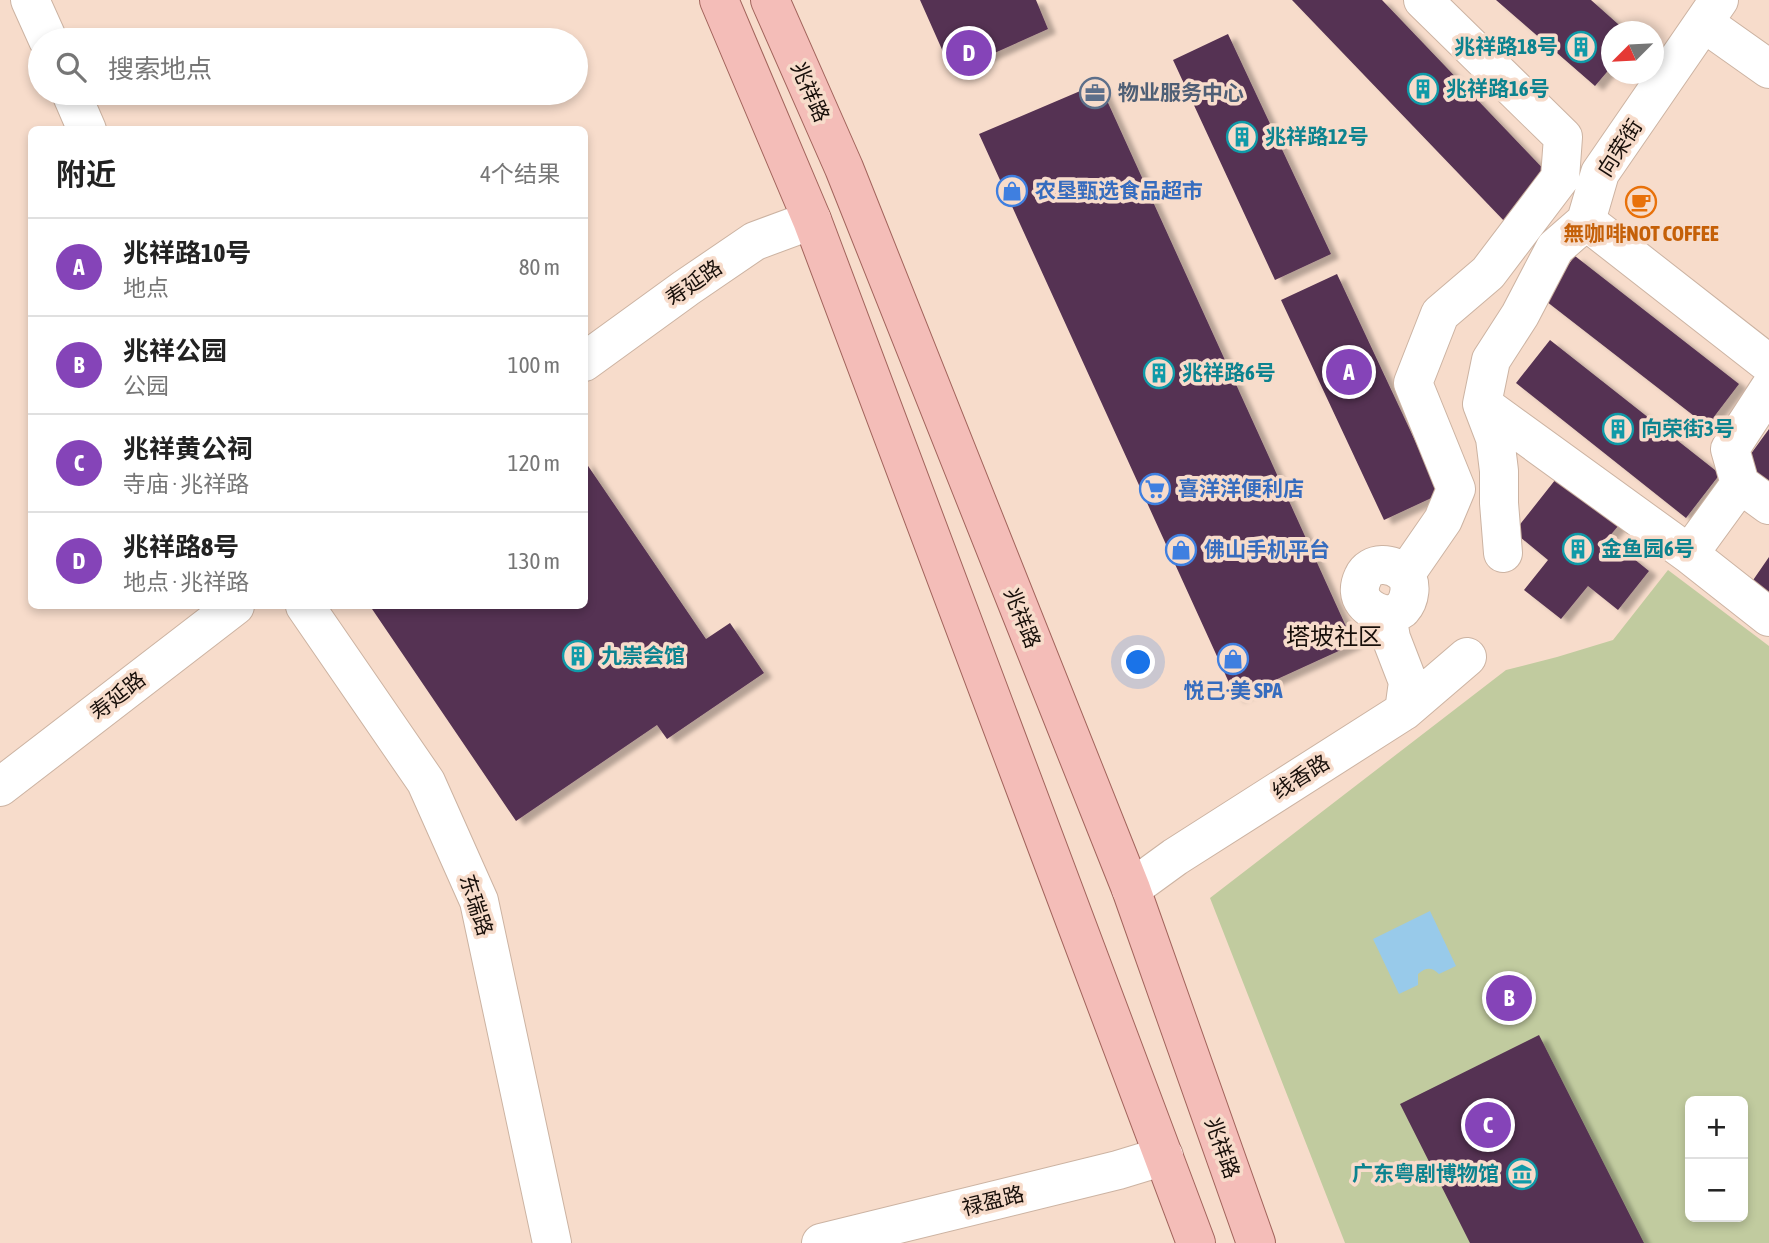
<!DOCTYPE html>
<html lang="zh">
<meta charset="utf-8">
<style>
:root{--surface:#fff;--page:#f6f6f6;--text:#222;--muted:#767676;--line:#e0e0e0;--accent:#8544b8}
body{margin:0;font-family:"Asap Condensed","Noto Sans SC",sans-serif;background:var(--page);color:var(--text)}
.controls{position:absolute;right:21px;bottom:21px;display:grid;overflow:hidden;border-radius:10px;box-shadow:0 4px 10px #0003}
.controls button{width:63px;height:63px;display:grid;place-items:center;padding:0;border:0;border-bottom:2px solid var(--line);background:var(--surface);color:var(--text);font:35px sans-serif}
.compass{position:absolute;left:1601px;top:21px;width:63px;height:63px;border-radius:50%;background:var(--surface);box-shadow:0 4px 10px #0003;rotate:246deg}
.you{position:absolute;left:1139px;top:663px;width:24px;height:24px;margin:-18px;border:5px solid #fff;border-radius:50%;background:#1a73e8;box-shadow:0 0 0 10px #1a73e833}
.badge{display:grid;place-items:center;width:46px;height:46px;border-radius:50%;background:var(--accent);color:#fff;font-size:23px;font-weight:700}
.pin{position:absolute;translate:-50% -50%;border:4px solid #fff;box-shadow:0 2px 7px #0006}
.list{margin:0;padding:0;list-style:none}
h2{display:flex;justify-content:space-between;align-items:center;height:91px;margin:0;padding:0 28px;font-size:30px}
h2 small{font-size:23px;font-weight:400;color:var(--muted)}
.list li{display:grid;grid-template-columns:46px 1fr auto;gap:21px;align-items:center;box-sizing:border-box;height:98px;padding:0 28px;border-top:2px solid var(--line)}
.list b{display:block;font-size:26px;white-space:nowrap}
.list p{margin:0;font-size:23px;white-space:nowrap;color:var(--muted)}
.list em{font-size:23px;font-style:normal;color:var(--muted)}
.icon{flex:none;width:38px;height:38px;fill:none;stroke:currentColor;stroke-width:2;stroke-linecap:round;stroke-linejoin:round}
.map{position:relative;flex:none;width:1769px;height:1243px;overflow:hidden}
.search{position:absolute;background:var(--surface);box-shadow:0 4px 10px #0003;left:28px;top:28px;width:560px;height:77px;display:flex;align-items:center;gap:18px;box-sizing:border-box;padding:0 24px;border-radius:38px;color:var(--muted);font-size:26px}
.panel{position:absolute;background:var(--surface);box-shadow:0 4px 10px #0003;left:28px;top:126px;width:560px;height:483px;border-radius:10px}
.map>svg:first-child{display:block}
</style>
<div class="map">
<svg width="1769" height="1243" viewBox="0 0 1769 1243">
<defs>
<filter id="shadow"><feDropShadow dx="8" dy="4.5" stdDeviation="2" flood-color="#0004"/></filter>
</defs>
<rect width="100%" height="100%" fill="#f7dccb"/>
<!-- green -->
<path fill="#c1cb9f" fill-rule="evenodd" d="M1668,570L1769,646V1243H1345L1210,898L1506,670L1557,657L1613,640ZM1690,1101H1743V1217H1690Z"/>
<!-- water -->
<path fill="#98caea" d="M1430,911L1456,966L1439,974C1432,967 1426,967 1418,974V985L1399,994L1373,939Z"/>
<!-- building -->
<path fill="#553252" filter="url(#shadow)" d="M920,0H1036L1048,29L952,72Z
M1292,0H1382L1553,179L1507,224Z
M1496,0H1591L1627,32H1612V66L1595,86Z
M1228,34L1331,254L1275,280L1173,60Z
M1099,83L1354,644L1236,698L979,134Z
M1575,256L1739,384L1707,426L1542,298Z
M1337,274L1440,494L1384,520L1281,300Z
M1550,340L1720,474L1686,518L1516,383Z
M1769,429V486L1742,466Z
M584,460L706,639L730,623L764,673L667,739L657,725L516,821L370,606H584Z
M1563,470L1624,519L1608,538L1649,571L1618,610L1588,586L1561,619L1524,590L1548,560L1514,532Z
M1769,557V600L1749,586Z
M1539,1035L1644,1243H1470L1400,1104Z"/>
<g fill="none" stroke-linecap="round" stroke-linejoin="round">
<!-- minor casing -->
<g stroke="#ccb3a2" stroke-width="40">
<path id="minor" d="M30,0L48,40
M1704,23L1769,69
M71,93L87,130
M1586,221L1600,173L1719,0
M1586,221L1769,364
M584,362L686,288L755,241L812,220
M1482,404L1689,554L1769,617
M1740,484L1730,449L1769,389
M1503,553L1499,503V471L1495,438L1482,404L1491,360L1520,315L1555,248L1586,221
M1689,554L1740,484L1769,505
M1405,575L1443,520L1456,489L1413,383L1440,314L1488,273L1560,178L1563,137L1423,0
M305,606L426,782L479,901L552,1243
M1387,615C1368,611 1353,598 1363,577C1370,561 1393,562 1404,574C1413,583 1410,600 1402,609C1398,612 1392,614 1387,615L1391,638L1408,682L1404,711
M0,787L235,606
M1131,889L1175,857L1404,711L1467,657
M821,1243L1118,1170L1164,1156"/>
</g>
<!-- major casing -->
<g stroke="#a2645c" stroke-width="40">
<path id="major" d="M719,0L812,220L1196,1243
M770,0L844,168L1131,889L1256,1243"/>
</g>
<!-- minor -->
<use href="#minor" stroke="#fff" stroke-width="38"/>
<!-- major -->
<use href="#major" stroke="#f4bdb8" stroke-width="38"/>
</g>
<!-- icons -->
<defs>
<g id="building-ring" transform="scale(1.575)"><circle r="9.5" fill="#f7dccb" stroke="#0f9aa8" stroke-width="1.5"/><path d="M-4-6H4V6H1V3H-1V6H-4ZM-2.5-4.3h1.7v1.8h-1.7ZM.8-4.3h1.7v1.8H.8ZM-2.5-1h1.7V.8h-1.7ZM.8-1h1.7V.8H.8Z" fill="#0f9aa8"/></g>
<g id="office-ring" transform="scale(1.575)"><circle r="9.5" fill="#f7dccb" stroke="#5c6f8a" stroke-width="1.5"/><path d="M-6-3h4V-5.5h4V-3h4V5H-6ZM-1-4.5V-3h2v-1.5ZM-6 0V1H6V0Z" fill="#5c6f8a"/></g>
<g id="shop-ring" transform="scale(1.575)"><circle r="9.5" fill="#f7dccb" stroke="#3f7fe0" stroke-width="1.5"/><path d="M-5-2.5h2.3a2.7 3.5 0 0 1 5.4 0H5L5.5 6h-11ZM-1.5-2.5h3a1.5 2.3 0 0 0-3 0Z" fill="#3f7fe0"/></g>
<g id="cafe-ring" transform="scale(1.575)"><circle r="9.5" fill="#f7dccb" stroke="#e8710a" stroke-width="1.5"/><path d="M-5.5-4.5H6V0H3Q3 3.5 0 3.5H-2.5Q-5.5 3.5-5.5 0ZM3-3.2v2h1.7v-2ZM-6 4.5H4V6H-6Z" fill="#e8710a"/></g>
<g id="supermarket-ring" transform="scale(1.575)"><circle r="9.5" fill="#f7dccb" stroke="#3f7fe0" stroke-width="1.5"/><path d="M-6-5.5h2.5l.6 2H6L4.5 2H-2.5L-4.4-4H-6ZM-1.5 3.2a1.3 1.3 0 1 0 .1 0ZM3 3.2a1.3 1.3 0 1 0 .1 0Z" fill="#3f7fe0"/></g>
<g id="museum-ring" transform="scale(1.575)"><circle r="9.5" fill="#f7dccb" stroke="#0f9aa8" stroke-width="1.5"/><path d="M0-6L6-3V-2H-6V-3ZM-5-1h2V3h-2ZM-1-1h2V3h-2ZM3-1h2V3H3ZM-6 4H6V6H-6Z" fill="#0f9aa8"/></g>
</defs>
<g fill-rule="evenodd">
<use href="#building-ring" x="1581" y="47"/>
<use href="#building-ring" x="1423" y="89"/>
<use href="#office-ring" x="1095" y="93"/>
<use href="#building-ring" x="1242" y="137"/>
<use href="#shop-ring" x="1012" y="191"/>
<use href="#cafe-ring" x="1641" y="202"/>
<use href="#building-ring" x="1159" y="373"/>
<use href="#building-ring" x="1618" y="429"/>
<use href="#supermarket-ring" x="1155" y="489"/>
<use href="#building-ring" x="1578" y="549"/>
<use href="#shop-ring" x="1181" y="550"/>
<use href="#building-ring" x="578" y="656"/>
<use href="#shop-ring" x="1233" y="659"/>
<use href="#museum-ring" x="1522" y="1174"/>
</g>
<g text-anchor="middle" stroke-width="7" stroke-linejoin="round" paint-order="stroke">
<!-- culture labels -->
<g font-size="21" font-weight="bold" fill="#0d838f" stroke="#f7dccb" text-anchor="start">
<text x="1558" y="54" text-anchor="end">兆祥路18号</text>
<text x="1446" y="96">兆祥路16号</text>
<text x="1265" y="144">兆祥路12号</text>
<text x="1182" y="380">兆祥路6号</text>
<text x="1641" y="436">向荣街3号</text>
<text x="1601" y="556">金鱼园6号</text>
<text x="601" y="663">九崇会馆</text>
<text x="1499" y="1181" text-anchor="end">广东粤剧博物馆</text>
</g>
<!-- street labels -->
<g font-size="21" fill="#180f0a" stroke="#f7dccb">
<text transform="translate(810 92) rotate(66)" y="7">兆祥路</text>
<text transform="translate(1620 148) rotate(-57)" y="7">向荣街</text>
<text transform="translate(694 283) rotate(-35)" y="7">寿延路</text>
<text transform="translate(1022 618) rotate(68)" y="7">兆祥路</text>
<text transform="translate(118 696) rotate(-38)" y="7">寿延路</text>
<text transform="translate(1301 777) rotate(-32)" y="7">线香路</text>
<text transform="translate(476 905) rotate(72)" y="7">东瑞路</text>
<text transform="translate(1222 1148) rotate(70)" y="7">兆祥路</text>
<text transform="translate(993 1201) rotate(-14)" y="7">禄盈路</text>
</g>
<!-- service labels -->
<g font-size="21" font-weight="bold" fill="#4e5e75" stroke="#f7dccb" text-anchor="start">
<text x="1118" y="100">物业服务中心</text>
</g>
<!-- shop labels -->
<g font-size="21" font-weight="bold" fill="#366cbe" stroke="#f7dccb" text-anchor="start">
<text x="1035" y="198">农垦甄选食品超市</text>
<text x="1178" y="496">喜洋洋便利店</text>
<text x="1204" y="557">佛山手机平台</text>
<text x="1233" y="698" text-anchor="middle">悦己·美 SPA</text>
</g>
<!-- food labels -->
<g font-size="21" font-weight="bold" fill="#c56008" stroke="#f7dccb">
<text x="1641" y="241">無咖啡NOT COFFEE</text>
</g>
<!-- quarter labels -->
<g font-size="24" fill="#180f0a" stroke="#f7dccb">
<text x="1334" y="645">塔坡社区</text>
</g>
</g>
</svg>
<div class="controls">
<button>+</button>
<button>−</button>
</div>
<svg class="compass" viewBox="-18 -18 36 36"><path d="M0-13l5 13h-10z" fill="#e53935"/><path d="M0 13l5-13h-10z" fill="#767676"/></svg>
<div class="you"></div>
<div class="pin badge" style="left:1349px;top:372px">A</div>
<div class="pin badge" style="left:1509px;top:998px">B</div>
<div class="pin badge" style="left:1488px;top:1125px">C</div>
<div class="pin badge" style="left:969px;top:53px">D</div>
<div class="search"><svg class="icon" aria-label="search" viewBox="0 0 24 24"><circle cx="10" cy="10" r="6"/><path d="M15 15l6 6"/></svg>搜索地点</div>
<section class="panel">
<h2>附近<small>4个结果</small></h2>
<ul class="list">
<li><span class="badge">A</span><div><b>兆祥路10号</b><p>地点</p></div><em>80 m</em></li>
<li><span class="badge">B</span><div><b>兆祥公园</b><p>公园</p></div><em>100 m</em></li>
<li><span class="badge">C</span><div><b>兆祥黄公祠</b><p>寺庙 · 兆祥路</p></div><em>120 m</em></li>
<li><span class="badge">D</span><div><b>兆祥路8号</b><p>地点 · 兆祥路</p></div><em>130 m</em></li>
</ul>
</section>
</div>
